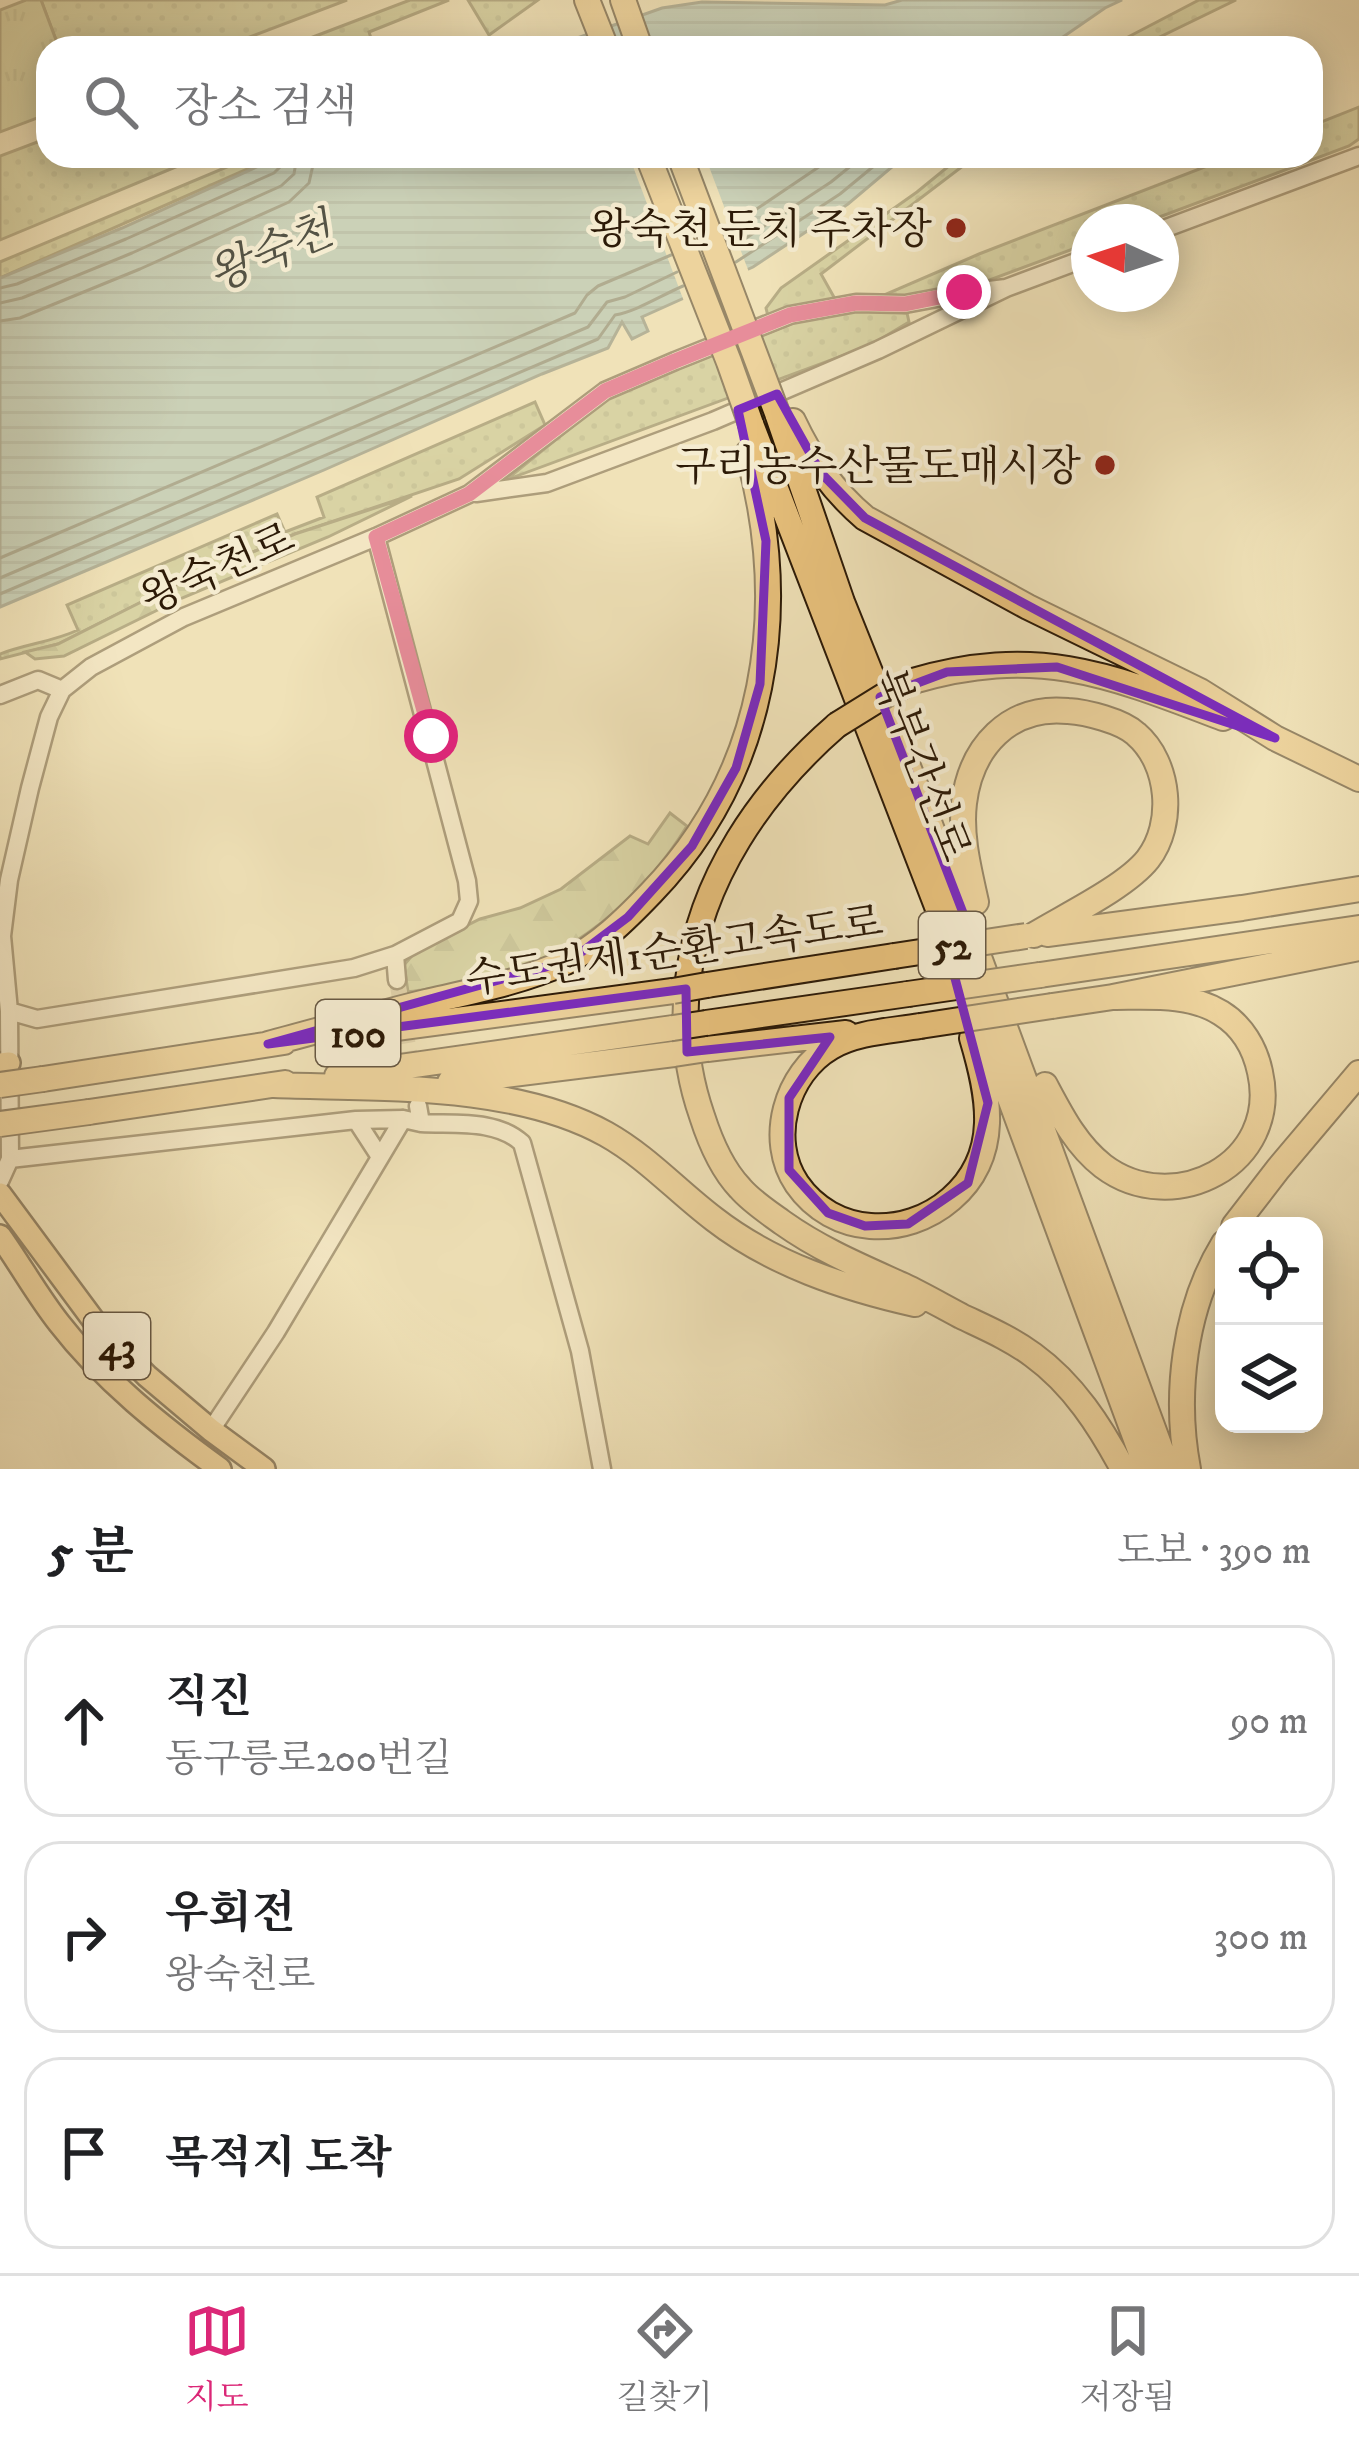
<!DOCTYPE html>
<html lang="ko">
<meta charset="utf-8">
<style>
:root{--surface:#fff;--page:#f6f6f6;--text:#202124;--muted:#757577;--line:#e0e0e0;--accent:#db2777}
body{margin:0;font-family:"IM FELL DW Pica","Noto Serif KR",serif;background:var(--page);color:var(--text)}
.controls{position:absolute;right:36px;bottom:36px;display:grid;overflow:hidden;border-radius:24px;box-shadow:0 6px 30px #0003}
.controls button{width:108px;height:108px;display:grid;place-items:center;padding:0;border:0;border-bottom:3px solid var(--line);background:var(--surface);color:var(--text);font:60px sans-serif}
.compass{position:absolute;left:1071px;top:204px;width:108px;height:108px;border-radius:50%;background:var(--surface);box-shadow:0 6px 30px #0003;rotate:273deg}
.stop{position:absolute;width:36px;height:36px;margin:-27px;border:9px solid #db2777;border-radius:50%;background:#fff}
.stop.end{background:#db2777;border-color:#fff;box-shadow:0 3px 12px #0008}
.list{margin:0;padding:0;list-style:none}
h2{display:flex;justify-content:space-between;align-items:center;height:156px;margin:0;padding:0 48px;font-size:51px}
h2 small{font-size:39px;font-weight:400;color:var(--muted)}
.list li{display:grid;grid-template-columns:78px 1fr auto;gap:36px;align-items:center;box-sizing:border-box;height:192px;margin:0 24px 24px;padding:0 24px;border:3px solid var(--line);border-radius:36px}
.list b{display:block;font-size:45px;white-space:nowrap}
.list p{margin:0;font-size:39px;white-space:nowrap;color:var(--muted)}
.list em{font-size:39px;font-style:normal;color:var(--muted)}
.icon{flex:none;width:66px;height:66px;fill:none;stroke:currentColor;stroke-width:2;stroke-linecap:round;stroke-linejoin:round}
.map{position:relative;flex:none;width:1359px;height:1469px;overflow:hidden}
.search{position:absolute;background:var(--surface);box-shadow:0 6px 30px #0003;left:36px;right:36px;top:36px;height:132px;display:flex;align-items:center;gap:30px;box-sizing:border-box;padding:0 42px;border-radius:36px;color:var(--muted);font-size:45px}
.sheet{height:804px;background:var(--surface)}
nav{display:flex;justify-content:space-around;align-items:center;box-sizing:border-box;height:168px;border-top:3px solid var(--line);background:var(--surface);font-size:33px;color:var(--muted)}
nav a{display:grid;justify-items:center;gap:6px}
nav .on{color:var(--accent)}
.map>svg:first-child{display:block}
</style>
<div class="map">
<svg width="1359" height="1469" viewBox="0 0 1359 1469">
<defs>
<pattern id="grass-dots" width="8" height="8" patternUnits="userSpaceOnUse" patternTransform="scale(3)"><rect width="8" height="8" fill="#bcc28d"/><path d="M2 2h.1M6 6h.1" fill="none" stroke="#a2a678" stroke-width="1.8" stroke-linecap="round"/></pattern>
<pattern id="forest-firs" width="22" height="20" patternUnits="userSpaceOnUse" patternTransform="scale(3)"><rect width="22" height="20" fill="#bcc28d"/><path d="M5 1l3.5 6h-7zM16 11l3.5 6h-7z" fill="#a2a678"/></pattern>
<pattern id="park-tufts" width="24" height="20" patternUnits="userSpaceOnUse" patternTransform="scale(3)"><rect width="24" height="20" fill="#bcc28d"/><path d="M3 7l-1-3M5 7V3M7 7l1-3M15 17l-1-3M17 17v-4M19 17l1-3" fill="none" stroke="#a2a678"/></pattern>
<pattern id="water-rules" width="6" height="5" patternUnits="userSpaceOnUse" patternTransform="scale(3)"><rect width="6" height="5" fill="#9dbcb7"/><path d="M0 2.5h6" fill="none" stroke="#87a19c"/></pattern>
</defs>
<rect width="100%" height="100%" fill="#f0e2b8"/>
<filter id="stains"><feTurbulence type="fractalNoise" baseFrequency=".00167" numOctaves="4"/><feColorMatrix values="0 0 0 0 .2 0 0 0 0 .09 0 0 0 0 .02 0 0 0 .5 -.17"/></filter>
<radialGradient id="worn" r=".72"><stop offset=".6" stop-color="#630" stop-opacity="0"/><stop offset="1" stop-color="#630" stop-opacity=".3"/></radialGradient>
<!-- grass -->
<path fill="url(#grass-dots)" stroke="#746e4a" stroke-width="3" d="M41,0H347L221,48H59Z
M410,0H449L369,32L374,48H284Z
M468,0H538L489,35Z
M1199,0H1236L1137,48H1107Z
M1359,107V139L1349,146L1146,222H1089V243L979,284C947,284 917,300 884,295L979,254L1233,156H1311V126Z
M48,138V156H202L0,240V156Z
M253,156H277L0,278V262Z
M961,156H976L821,274L835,299L769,320L766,308L781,288L917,192Z
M863,309L907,313L909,322L869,346L506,480L610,396L808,317Z
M535,402L545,425L459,479L295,534L169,588L58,644L0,659V654C26,644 52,642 78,630L67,605L277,514L285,532L324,517L317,497Z"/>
<!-- forest -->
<path fill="url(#forest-firs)" stroke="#746e4a" stroke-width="3" d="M412,496L328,537L182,598L64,656L35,659L25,652L58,644L169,588L295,534Z
M670,813L687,826C647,891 584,949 510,972C477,983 442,987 408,992L404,965L416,951L480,919L520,908L561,889L630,836L648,844Z"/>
<!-- park -->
<path fill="url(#park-tufts)" stroke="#746e4a" stroke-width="3" d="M26,0H41L59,48H48V114L0,132V10Z"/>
<!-- water -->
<path fill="url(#water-rules)" stroke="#707b71" stroke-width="3" d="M902,0H1122L1105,8L1047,48H549L662,8L702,2L885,5Z
M281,156H905L848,204L753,267L642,317L648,331L632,339L622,322L608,348L542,374L324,470L0,607V278L122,228Z"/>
<!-- pier -->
<path fill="#f0e2b8" d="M629,156H705L750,275L685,304Z"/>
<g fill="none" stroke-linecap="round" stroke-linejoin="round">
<!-- shore -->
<path stroke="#646b5f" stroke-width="3" d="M724,231L835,156
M731,248L831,182L863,156
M736,262L840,194L886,156
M0,288L17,284L126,239L274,173L281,166L282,156
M0,303L22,298L132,253L281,186L294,174L297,156
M0,321L20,318L140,269L289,202L309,183L315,156
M0,558L575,313L587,295L598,286L671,255
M0,578L588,327L607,302L625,297L677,272
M0,594L598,339L615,315C637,311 660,296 683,286"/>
<!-- minor-tunnel -->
<path stroke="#c9ba95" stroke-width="16" stroke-dasharray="16 8" stroke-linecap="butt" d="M397,980L413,1076"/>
<!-- minor casing -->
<g stroke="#5d4c33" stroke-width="21">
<path id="minor" d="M1161,230L1359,156
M476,493L547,483L713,421L878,350L1006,288L1089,257
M376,537L467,881L469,901L460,921L395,955L397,980
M0,695L38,680L62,690
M9,1011L37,1019L354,968L395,955
M418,1106L421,1123C454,1125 496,1119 522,1143L580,1351L602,1469
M356,1120L380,1157
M10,1159L356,1120L403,1119L421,1123
M0,1181L10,1159L9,1011L2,936L9,880L30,788L49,717L62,690L91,667L184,617L376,537L469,494L605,391L675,361L790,315L856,303L905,304L964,293L1006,288
M211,1430L276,1332L403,1119"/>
</g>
<!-- major casing -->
<g stroke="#2c1a07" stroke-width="26">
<path id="major" d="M0,1064L9,1063
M0,1194L100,1329L147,1376L211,1430L264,1469
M0,1236C20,1264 37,1295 59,1323C103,1380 162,1427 220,1469"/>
</g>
<!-- highway casing -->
<g stroke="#2c1a07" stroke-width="28">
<path id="highway" d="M587,0L606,48
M623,0L640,48
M777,413L842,602L915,784L1168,1469
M793,421C811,459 832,490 865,518L1028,607L1200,691L1275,738L1359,779
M751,424L987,1036L1147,1469
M913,681C1037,645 1108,674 1223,718
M837,725C761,791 700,879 688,980C682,1026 687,1073 702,1116C710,1141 722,1169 740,1188C752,1202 768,1212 783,1223C821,1250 862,1267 904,1286C923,1295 942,1306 961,1316C986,1328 1010,1338 1033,1355C1073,1384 1100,1426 1123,1469
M976,902C969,870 960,836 964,803C971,747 1009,705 1068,711C1086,712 1122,721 1136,734C1170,763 1175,824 1148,859C1126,887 1065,916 1034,935
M1047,934L1242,908L1359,889
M1040,975L1359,928
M707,985L894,956
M1052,1006L1113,997L1359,948
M706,1023L908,994
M920,1026C890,1031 857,1032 831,1047C786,1073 767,1140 797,1184C833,1236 905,1239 951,1199C1002,1155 989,1095 972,1038
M366,1032L673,991
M268,1044C321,1030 373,1015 426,1002C474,991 521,982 566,962C599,946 626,919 651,893C767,773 791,611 748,453
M707,1049L846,1033
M337,1076L673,1028
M43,1079L284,1042
M450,1082L674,1054
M274,1085C378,1089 512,1082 606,1134C647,1157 677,1191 714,1219C772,1264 844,1288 915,1304
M1045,1085C1061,1115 1076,1145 1103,1166C1173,1219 1281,1164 1260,1072C1255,1048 1242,1026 1221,1013C1190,993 1148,997 1113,997
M89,1112L285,1083
M1234,1226L1278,1169L1359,1073
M1188,1469C1174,1395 1184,1308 1224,1243"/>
</g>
<!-- minor -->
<use href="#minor" stroke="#f5ecd1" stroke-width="16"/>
<!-- major -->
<use href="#major" stroke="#e8c17c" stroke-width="21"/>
<!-- highway -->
<use href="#highway" stroke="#e8c17c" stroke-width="24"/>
<!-- highway-bridge casing -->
<g stroke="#2c1a07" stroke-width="28" stroke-linecap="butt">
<path id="highway-bridge" d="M648,156L729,362L751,424
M680,156L777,413
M837,725L887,694L913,681
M894,956L1026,936
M673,991L707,985
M908,994L1040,975
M920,1026L1052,1006
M673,1028L706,1023
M674,1054L707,1049
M0,1085L43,1079
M0,1124L89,1112"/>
</g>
<!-- highway-bridge -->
<use href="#highway-bridge" stroke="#e8c17c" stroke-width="24"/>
</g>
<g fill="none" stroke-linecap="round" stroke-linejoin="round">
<!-- route -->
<path stroke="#db2777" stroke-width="15" d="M431,736L376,537L469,494L605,391L675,361L790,315L856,303L905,304L964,292"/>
</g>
<!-- marked area -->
<path d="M0 0H1359V1469H0ZM777,394L821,473L865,518L1275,738L1057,667L947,672L880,697L975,944L947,948L988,1103L968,1183L908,1224L865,1226L828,1213L789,1170V1098L830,1037L687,1052L686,989L268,1044L571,960L628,917L692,846L736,768L760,684L766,541L738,410Z" fill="#f0e2b8" fill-opacity=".55" fill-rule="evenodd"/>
<path fill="none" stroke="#7b2cbf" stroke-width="9" stroke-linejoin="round" d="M777,394L821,473L865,518L1275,738L1057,667L947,672L880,697L975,944L947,948L988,1103L968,1183L908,1224L865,1226L828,1213L789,1170V1098L830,1037L687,1052L686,989L268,1044L571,960L628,917L692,846L736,768L760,684L766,541L738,410Z"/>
<!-- markers -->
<g fill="#8f2418" stroke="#f5ecd1" stroke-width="4.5">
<circle cx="956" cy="228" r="12"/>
<circle cx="1105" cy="465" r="12"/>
</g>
<g text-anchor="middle" stroke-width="9" stroke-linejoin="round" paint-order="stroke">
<!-- shield labels -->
<g fill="#f5ecd1" stroke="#685944" stroke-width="3">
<rect x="919" y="912" width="66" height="66" rx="9"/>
<rect x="316" y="1000" width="84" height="66" rx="9"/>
<rect x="84" y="1313" width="66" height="66" rx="9"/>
</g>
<g font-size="39" font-weight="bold" fill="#2c1a07">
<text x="952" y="959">52</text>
<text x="358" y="1047">100</text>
<text x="117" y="1360">43</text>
</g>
<!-- poi labels -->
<g font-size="42" fill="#2c1a07" stroke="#f5ecd1" text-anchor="end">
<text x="932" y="243">왕숙천 둔치 주차장</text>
<text x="1081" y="480">구리농수산물도매시장</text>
</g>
<!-- street labels -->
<g font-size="42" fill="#2c1a07" stroke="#f5ecd1">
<text transform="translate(217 567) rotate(-24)" y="15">왕숙천로</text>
<text transform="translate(923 764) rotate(69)" y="15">북부간선로</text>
<text transform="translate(674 949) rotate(-8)" y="15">수도권제1순환고속도로</text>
</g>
<!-- water labels -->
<g font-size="45" font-style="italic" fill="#545345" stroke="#f5ecd1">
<text transform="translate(270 251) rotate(-23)" y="16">왕숙천</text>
</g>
</g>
<rect width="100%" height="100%" filter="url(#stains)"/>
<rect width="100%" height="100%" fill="url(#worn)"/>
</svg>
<div class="controls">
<button><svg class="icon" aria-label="locate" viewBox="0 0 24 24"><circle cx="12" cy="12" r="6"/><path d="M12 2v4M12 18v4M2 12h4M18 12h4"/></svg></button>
<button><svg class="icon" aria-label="layers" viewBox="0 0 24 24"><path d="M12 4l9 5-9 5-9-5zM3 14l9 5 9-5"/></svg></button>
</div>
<svg class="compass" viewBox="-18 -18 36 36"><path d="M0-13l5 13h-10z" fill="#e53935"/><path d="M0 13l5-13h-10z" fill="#757577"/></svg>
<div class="stop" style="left:431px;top:736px"></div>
<div class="stop end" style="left:964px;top:292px"></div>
<div class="search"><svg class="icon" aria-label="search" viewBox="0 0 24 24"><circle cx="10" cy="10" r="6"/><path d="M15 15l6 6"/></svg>장소 검색</div>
</div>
<section class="sheet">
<h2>5 분<small>도보 · 390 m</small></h2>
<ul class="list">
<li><svg class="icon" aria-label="ahead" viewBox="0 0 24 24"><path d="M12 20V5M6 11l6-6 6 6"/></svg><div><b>직진</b><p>동구릉로200번길</p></div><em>90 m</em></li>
<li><svg class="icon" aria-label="right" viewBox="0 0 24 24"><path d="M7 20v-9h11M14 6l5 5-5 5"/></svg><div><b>우회전</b><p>왕숙천로</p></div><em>300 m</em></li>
<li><svg class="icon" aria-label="arrive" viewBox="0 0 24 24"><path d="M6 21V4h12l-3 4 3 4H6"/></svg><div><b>목적지 도착</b></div></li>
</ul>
</section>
<nav>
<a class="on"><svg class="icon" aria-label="map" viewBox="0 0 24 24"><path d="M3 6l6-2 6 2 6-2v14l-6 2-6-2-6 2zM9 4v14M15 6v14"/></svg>지도</a>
<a><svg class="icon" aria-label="directions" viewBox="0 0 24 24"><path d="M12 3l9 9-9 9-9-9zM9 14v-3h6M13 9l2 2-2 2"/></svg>길찾기</a>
<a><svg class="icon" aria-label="saved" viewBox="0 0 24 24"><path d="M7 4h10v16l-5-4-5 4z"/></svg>저장됨</a>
</nav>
